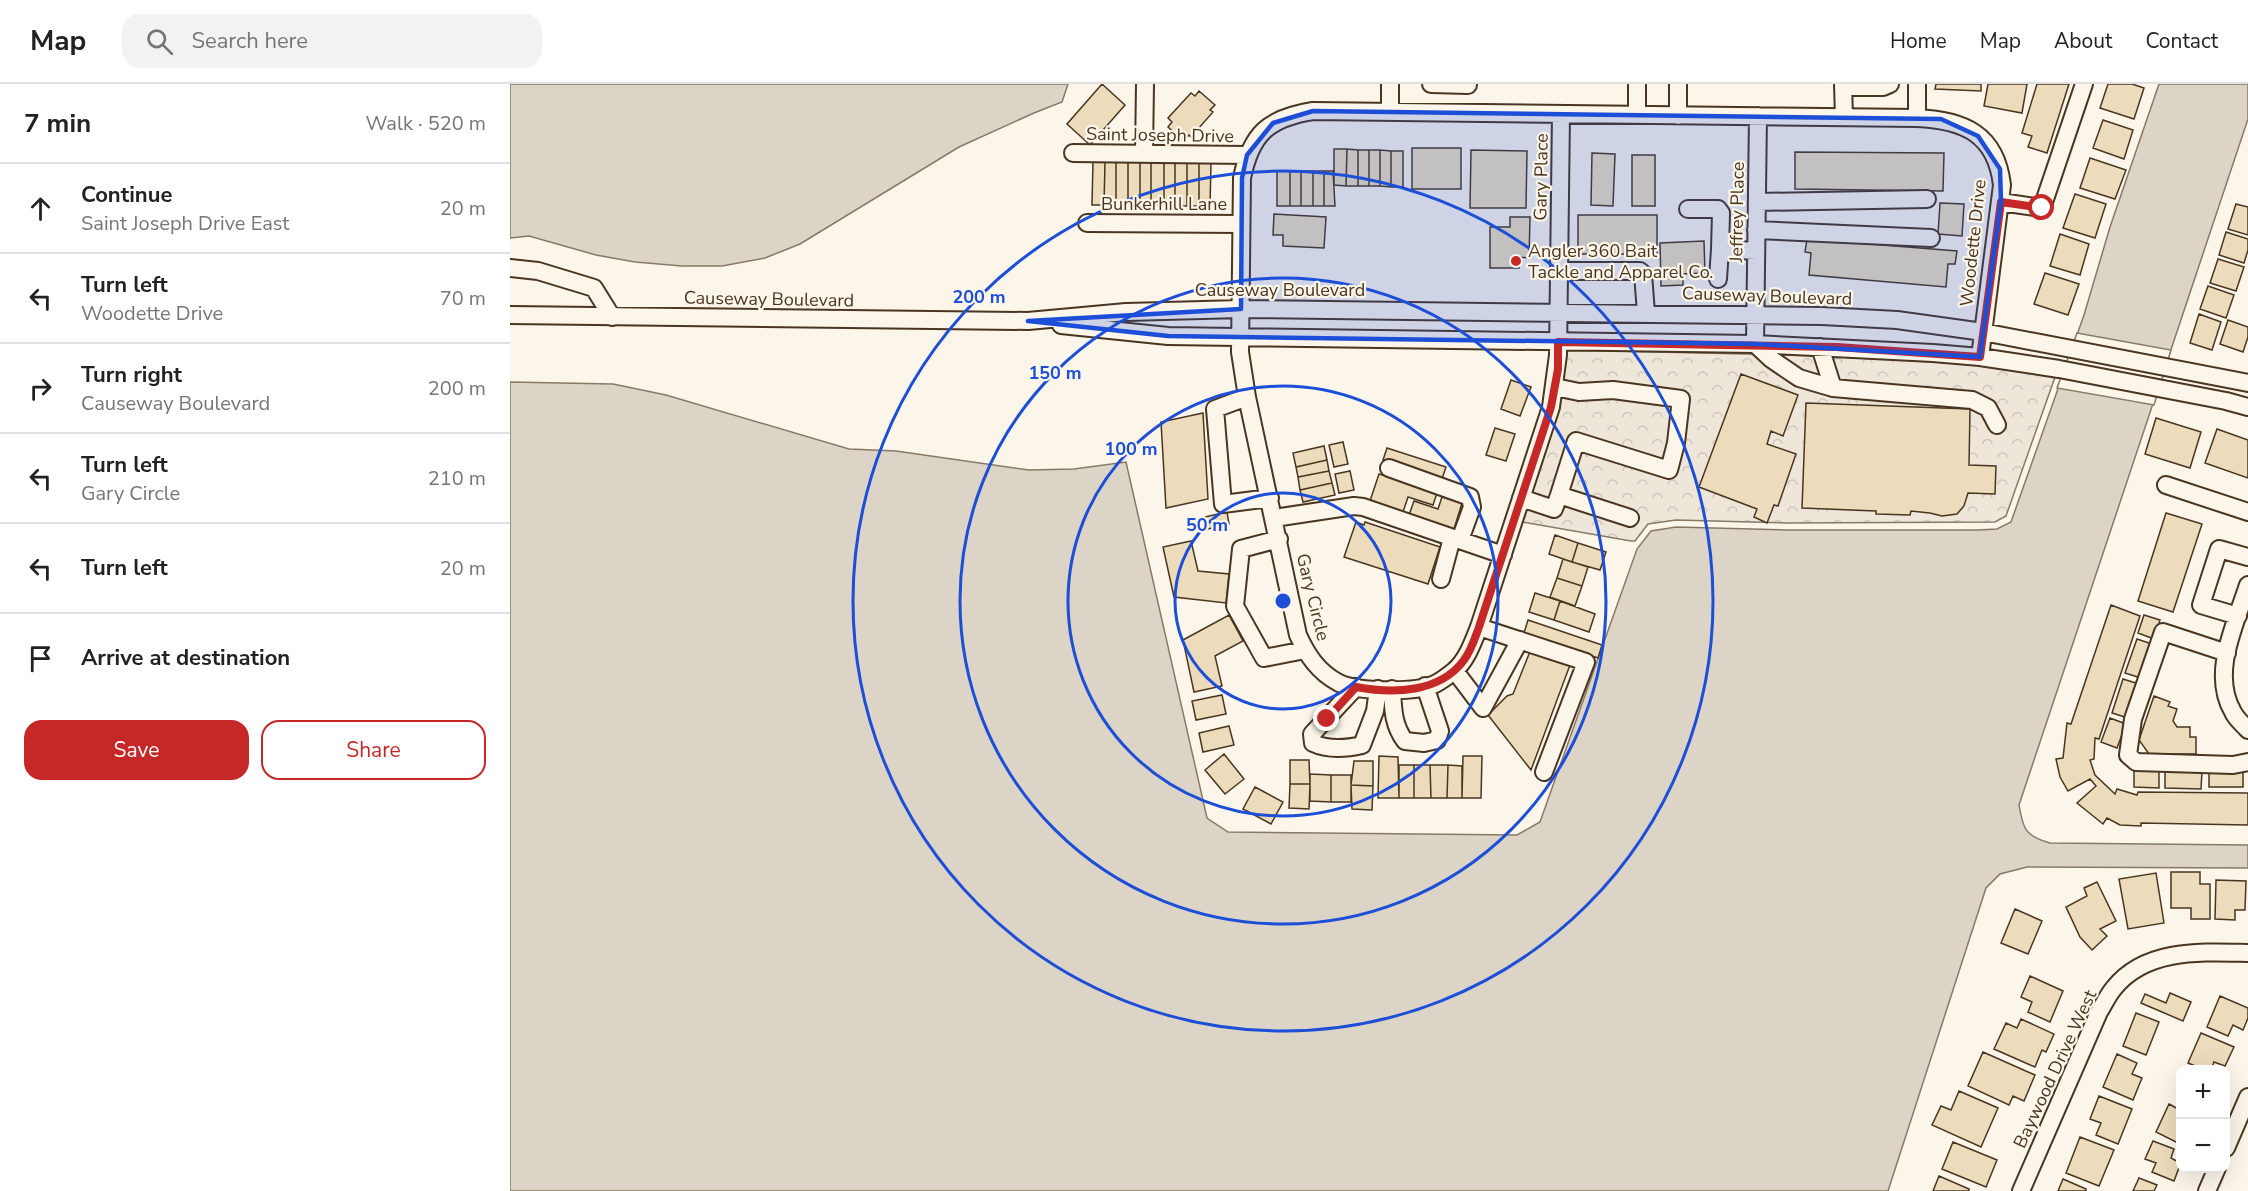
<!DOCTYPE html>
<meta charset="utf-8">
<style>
:root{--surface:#fff;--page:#f2f2f2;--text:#222;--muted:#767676;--line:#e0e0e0;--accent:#c62828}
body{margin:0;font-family:"Nunito Sans",sans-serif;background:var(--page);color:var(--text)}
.controls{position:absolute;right:18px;bottom:18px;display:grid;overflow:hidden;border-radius:12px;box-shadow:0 6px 24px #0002}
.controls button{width:54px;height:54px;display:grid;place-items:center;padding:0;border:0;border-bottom:2px solid var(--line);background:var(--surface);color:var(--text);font:30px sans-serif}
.stop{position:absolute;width:18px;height:18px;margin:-14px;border:4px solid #c62828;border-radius:50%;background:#fff}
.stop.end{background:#c62828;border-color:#fff;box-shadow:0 2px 6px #0008}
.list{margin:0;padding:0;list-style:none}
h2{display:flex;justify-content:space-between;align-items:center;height:78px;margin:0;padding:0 24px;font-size:26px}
h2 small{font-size:20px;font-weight:400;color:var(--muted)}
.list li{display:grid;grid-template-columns:39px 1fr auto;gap:18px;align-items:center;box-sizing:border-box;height:90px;padding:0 24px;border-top:2px solid var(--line)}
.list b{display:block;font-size:22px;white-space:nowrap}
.list p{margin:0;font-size:20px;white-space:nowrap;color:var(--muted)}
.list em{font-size:20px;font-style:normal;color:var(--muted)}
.actions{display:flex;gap:12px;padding:18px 24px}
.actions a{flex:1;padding:14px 0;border:2px solid var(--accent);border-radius:18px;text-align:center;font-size:21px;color:var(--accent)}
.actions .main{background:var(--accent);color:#fff}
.icon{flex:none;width:33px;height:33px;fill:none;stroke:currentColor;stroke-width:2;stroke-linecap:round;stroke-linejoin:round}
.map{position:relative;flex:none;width:1738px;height:1107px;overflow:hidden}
header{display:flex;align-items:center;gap:36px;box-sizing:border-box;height:84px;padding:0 30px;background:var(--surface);border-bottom:2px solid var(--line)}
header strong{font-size:28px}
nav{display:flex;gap:33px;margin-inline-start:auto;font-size:21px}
.search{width:420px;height:54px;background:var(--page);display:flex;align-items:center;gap:15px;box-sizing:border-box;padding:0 21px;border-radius:18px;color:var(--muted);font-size:22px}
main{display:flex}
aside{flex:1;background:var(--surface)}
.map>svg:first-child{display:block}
</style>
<header>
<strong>Map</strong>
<div class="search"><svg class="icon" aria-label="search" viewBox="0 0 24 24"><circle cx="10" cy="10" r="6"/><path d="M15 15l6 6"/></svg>Search here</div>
<nav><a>Home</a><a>Map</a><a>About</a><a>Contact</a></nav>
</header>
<main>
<aside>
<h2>7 min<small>Walk · 520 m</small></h2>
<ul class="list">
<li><svg class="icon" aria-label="ahead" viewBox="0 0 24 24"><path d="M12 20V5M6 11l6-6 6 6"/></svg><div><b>Continue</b><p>Saint Joseph Drive East</p></div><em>20 m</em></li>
<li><svg class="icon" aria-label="left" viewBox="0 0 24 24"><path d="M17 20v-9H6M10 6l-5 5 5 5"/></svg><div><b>Turn left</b><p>Woodette Drive</p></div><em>70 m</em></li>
<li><svg class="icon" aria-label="right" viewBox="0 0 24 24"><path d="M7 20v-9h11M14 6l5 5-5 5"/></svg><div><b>Turn right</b><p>Causeway Boulevard</p></div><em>200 m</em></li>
<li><svg class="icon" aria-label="left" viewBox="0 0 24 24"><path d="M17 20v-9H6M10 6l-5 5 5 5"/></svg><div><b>Turn left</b><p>Gary Circle</p></div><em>210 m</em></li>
<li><svg class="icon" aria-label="left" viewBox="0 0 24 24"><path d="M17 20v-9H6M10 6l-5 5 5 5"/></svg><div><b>Turn left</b></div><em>20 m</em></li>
<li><svg class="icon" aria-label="arrive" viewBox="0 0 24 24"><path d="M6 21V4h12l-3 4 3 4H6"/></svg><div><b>Arrive at destination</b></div></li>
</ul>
<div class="actions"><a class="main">Save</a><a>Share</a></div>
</aside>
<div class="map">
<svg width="1738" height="1107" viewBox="0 0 1738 1107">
<defs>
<pattern id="forest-crowns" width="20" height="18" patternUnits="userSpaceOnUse" patternTransform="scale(1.5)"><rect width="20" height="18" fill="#ede6d9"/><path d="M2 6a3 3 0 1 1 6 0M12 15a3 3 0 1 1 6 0" fill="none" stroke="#cdc6ba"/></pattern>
</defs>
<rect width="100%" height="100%" fill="#fbf6e9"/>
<!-- forest -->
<path fill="url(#forest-crowns)" stroke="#887966" stroke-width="1.5" d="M1056,266L1327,272L1470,281L1545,293L1496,432L1485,438L1276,439L1166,436L1138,440L1125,457H1121L1012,438C1030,382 1054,326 1056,266Z"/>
<!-- water -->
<path fill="#dcd4c6" stroke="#887966" stroke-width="1.5" d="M0,0H558L552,18L524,29L449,63L290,160L255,174L212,182H172L125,178L86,171L19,152L0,154Z
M1649,0H1738V35L1509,721C1513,745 1515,752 1540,759L1738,761V784L1517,783L1490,790L1476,804L1378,1107H0V298L103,300L156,311L339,365L386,367L519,386L564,385L616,378L697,734L718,748L1007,751L1030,738L1127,465L1141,447L1166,443L1276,446H1468L1487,445L1501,438L1574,231L1600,143Z"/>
<!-- pier -->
<path fill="#fbf6e9" stroke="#887966" stroke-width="1.5" d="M1567,249L1661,266L1644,321L1547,304Z"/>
<!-- building -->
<path fill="#ecdcbc" stroke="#4a3520" stroke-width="1.5" d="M592,0L615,21L580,61L557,40Z
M1426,0H1471V7L1425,5Z
M1478,0H1517L1512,29L1474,22Z
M1527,0H1559L1537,69L1518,63L1522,52L1512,49Z
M1598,0H1622L1634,4L1624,35L1590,24Z
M689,7L705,21L700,26L703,28L681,53L679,51L673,57L658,43L662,38L658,34L681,9L685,12Z
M1593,36L1623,46L1614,75L1583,64Z
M902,64H951V105H902Z
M824,65H837L836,102L824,101Z
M837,65L848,66V102H836Z
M848,66H859V102H848Z
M859,66H870V102H859Z
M870,66L881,67V103L870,102Z
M961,66L1017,67L1016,124H960Z
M881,67H893V103H881Z
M1285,68L1434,69L1433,107L1285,105Z
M1082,69L1105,70L1103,122L1081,121Z
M1122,71H1145V122H1122Z
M1580,74L1616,86L1605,115L1570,104Z
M583,78H595L594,121H582Z
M595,78H606V121H594Z
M606,78H618V121H606Z
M618,78H630V121H618Z
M630,78H641V121H630Z
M641,78L654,79V121H641Z
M654,79H665V122L654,121Z
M665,79H677V122H665Z
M677,79H689V122H677Z
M689,79H701L700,122H689Z
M767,87H780V122H767Z
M780,87H791V122H780Z
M791,87H803V122H791Z
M803,87H814V122H803Z
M814,87H823L825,122H814Z
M1565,110L1596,120L1585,154L1553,144Z
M1430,119L1454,120L1452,152L1428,150Z
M1726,120L1738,123V151L1718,145Z
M764,130L816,133L814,164L773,162V151H763Z
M1068,131H1147V170H1068Z
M1000,133H1020L1019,174L1010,173L1009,184H980V143H1000Z
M1716,148L1738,155V166L1734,179L1709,171Z
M1550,150L1579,160L1570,191L1540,182Z
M1297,155L1447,167L1445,180H1438L1436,203L1299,191L1301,169L1295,168Z
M1194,157L1195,189L1173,190V201L1151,202L1150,159Z
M1708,175L1734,183L1726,207L1700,199Z
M1535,189L1569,200L1558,231L1524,220Z
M1698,202L1724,211L1716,234L1690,225Z
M1689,230L1711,238L1702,266L1680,259Z
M1718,236L1738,243V253L1733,268L1710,260Z
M1231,290L1288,311L1273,352L1261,347L1257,360L1286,370L1268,422L1264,421L1257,439L1244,433L1247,425L1189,403Z
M1001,296L1021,303L1010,332L991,325Z
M1296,319L1460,325L1459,381L1486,382L1485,410L1458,409L1454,422L1447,430L1432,432L1420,429L1401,427L1400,431L1366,430V427L1292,424Z
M693,329L698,415L656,424L651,338Z
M1646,334L1691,348L1680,384L1635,370Z
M985,344L1005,350L996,377L976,371Z
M1707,345L1738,356V394L1695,379Z
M833,358L838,380L824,383L819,361Z
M814,362L817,376L786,383L783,369Z
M877,364L936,383L932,395L873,376Z
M817,376L819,387L788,393L786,383Z
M819,387L822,399L790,406L788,393Z
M840,387L844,406L829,409L825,390Z
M869,390L927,409L923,421L898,413L893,428L860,417Z
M822,399L825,411L793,418L790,406Z
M932,413L952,419L944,445L899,431L904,417L928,425Z
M717,428L719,440L689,447L686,435Z
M1656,429L1692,440L1663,528L1628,517Z
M846,438L854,441L855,438L930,463L918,500L834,473Z
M1045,451L1068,459L1062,478L1039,470Z
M681,457L688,487L719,490L716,519L664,513L653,463Z
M1068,459L1096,468L1090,486L1062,478Z
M1053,475L1078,483L1072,502L1047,494Z
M1047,494L1072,502L1065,522L1040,513Z
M1025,509L1050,517L1044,536L1019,528Z
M1050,517L1085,530L1079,548L1044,536Z
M1601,521L1630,532L1589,655L1585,654L1584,675L1580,676L1585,691L1605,710L1607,705L1627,711L1628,708L1738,709V741L1631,739V742L1610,741L1597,734L1593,740L1567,719L1586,702L1580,695L1558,707L1550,693L1546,675L1553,674L1557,639L1561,640Z
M719,531L733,557L705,572L712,602L684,608L673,556Z
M1634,531L1650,536L1644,555L1628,549Z
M1018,536L1092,561L1088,574L1014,549Z
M1627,555L1642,560L1631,594L1615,589Z
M1021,565L1060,581L1021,686L978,631L997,612L1003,610Z
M1613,595L1629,600L1618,634L1602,629Z
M712,611L716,630L686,636L682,617Z
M1644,612L1660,618L1658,622L1667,625L1663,637L1667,643H1680V653H1686V670H1639L1629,656Z
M1600,634L1616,640L1607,664L1591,658Z
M719,642L724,661L693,668L689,649Z
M714,670L734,695L715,710L695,686Z
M869,672L888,673L889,714H868Z
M953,672H972L971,714H952Z
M780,676H799L800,700H780Z
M844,677H863V702L841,701Z
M889,681H904V714H889Z
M904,681H920L921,714H904Z
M920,681H938L937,714H921Z
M938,681L952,682V714H937Z
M1624,686L1649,687V704L1624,703Z
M1655,687H1692L1691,705L1655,704Z
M1699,687H1733V703H1699Z
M800,690L821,691V718L800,717Z
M821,691H841V718H821Z
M780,700H800L799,725L779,724Z
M841,701L863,702L862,726L842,725Z
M745,703L773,718L761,740L733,725Z
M1661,788H1690V800H1700V835H1681V824H1661Z
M1646,789L1654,839L1618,845L1609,795Z
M1706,796L1736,797L1735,826H1725V836L1705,835Z
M1587,798L1606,837L1590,845L1597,852L1582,866L1570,853L1556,823L1577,812L1574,804Z
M1505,825L1532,837L1518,870L1491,859Z
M1520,892L1553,907L1540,938L1518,928L1522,918L1511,913Z
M1660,909L1681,918L1673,937L1631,919L1635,910L1656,919Z
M1710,912L1738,924V934L1733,946L1723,941L1718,952L1697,943Z
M1626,929L1649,938L1636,971L1613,962Z
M1511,935L1544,950L1536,968L1532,966L1525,983L1484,965L1496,939L1507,944Z
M1691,949L1724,963L1715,982L1704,978L1701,986H1695L1678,979Z
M1473,968L1525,991L1514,1017L1503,1012L1499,1021L1458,1002Z
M1607,970L1627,979L1622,990L1632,994L1623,1016L1593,1003Z
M1449,1007L1488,1024L1471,1063L1422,1041L1431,1022L1441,1026Z
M1589,1012L1622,1025L1608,1060L1586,1051L1591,1039L1580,1035Z
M1659,1020L1670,1026V1060L1646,1048Z
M1570,1053L1604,1066L1589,1102L1556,1089Z
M1643,1057L1664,1065L1661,1074L1670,1079V1081L1664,1097L1642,1088L1646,1079L1635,1075Z
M1443,1058L1487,1076L1476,1103L1432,1085Z
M1429,1092L1459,1105V1107H1423Z
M1629,1094L1647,1101L1644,1107H1623Z
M1553,1095L1576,1105V1107H1548Z"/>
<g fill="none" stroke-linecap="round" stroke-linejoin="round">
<!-- minor casing -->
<g stroke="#4a3520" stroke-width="20">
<path id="minor" d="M921,0L958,1
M1127,0V31
M1168,0V32
M1333,0L1334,33
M1333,3H1373L1380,0
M880,28V0
M1051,30L1048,271L1041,323L969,543C963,558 957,576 944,587C939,591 931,597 925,600C906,609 848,608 829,599C808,588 797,571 788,551L737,313L730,268L732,94C741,50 758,34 803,27L1407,34C1454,36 1486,50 1492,101L1470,273
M1248,32L1245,260L1261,275L1289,294L1323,304L1462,316L1478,324L1487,341
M1407,34V0
M563,69L737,71
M634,70L635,0
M1247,118L1417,115
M1491,118L1532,124L1574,0
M1178,125H1208L1211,129L1210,165L1246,167
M577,139L731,140
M1246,146L1421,154
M0,184L28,187L84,204L102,233
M1049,187H1130L1133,190L1136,229
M1208,195L1210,165
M0,231L518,237L616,228L731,225L1312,232L1387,236L1473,248L1738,299
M551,241L658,252L1245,260L1423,269L1470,273L1549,285L1716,317L1738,323
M1310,263L1323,304
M1045,303L1069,308L1103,306L1171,315L1166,359L1159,386L1066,357L1049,411L1120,434
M737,313L705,325L713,420L760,414
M879,384L960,413L962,423L950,456
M1656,401L1738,428
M1011,414L1044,425L1049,411
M764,434L844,422L853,423L993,471
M769,455L731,465L725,522L754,574L795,566
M931,495L942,454
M1738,501C1726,539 1700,589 1723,628C1726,635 1733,640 1738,646
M1728,532L1691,521L1709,465L1738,473
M969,543L1076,578L1034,688
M1717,569L1653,548L1623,635L1618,671L1626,678L1723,681L1738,678
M945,587L973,624L1010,556
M846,603L802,650L803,659C818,666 835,665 852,661L865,627L868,605
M882,605C883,625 883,641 895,657L914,659L927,656L930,647L915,602
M1716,1064L1738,1013
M1511,1107L1589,928C1594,920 1598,911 1604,904C1636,864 1692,868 1738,869
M1697,1107L1707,1084"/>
</g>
<!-- minor -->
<use href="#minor" stroke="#fbf6e9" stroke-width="16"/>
</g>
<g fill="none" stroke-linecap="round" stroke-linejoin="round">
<!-- route -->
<path stroke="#c62828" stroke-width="8" d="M817,635L846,603C883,610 930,609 954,576C961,567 965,554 969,543L1041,323L1048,285V258L1327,263L1470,273L1491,118L1532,124"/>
</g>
<!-- marked area -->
<path fill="#1d4ed8" fill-opacity="0.2" stroke="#1d4ed8" stroke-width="4.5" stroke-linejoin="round" d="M803,27L1431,35L1468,52L1490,85L1491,118L1470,273L1245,260L658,252L518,237L731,225L732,94L737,71L763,39Z"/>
<!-- distance rings -->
<g fill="none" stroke="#1d4ed8" stroke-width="3">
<circle cx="773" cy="517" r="108"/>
<circle cx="773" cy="517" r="215"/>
<circle cx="773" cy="517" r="323"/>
<circle cx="773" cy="517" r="430"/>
</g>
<!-- markers -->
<circle fill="#c62828" stroke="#fbf6e9" stroke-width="2" cx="1006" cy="177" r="6"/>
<g text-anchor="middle" stroke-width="4.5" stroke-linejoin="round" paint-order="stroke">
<!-- street labels -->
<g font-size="18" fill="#4a3520" stroke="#fbf6e9">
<text transform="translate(650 51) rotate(1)" y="6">Saint Joseph Drive</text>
<text transform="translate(1031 93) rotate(-89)" y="6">Gary Place</text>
<text x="654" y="126">Bunkerhill Lane</text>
<text transform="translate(1227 128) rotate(-89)" y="6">Jeffrey Place</text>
<text transform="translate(1463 159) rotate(-84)" y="6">Woodette Drive</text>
<text x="770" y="212">Causeway Boulevard</text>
<text transform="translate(1257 212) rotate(2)" y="6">Causeway Boulevard</text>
<text transform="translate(259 215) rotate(1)" y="6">Causeway Boulevard</text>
<text transform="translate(803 513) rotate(76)" y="6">Gary Circle</text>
<text transform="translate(1545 985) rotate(-65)" y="6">Baywood Drive West</text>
</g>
<!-- poi labels -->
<g font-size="18" fill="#4a3520" stroke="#fbf6e9" text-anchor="start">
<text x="1018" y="173">Angler 360 Bait<tspan x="1018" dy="21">Tackle and Apparel Co.</tspan></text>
</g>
</g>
<circle cx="773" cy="517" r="9" fill="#1d4ed8" stroke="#fbf6e9" stroke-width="3"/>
<g font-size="18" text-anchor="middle" font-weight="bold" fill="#1d4ed8" stroke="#fbf6e9" stroke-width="4.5" stroke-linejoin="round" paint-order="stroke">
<text x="469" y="219">200 m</text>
<text x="545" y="295">150 m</text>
<text x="621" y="371">100 m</text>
<text x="697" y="447">50 m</text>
</g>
</svg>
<div class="controls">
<button>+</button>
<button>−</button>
</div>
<div class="stop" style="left:1532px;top:124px"></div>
<div class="stop end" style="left:817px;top:635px"></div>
</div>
</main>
